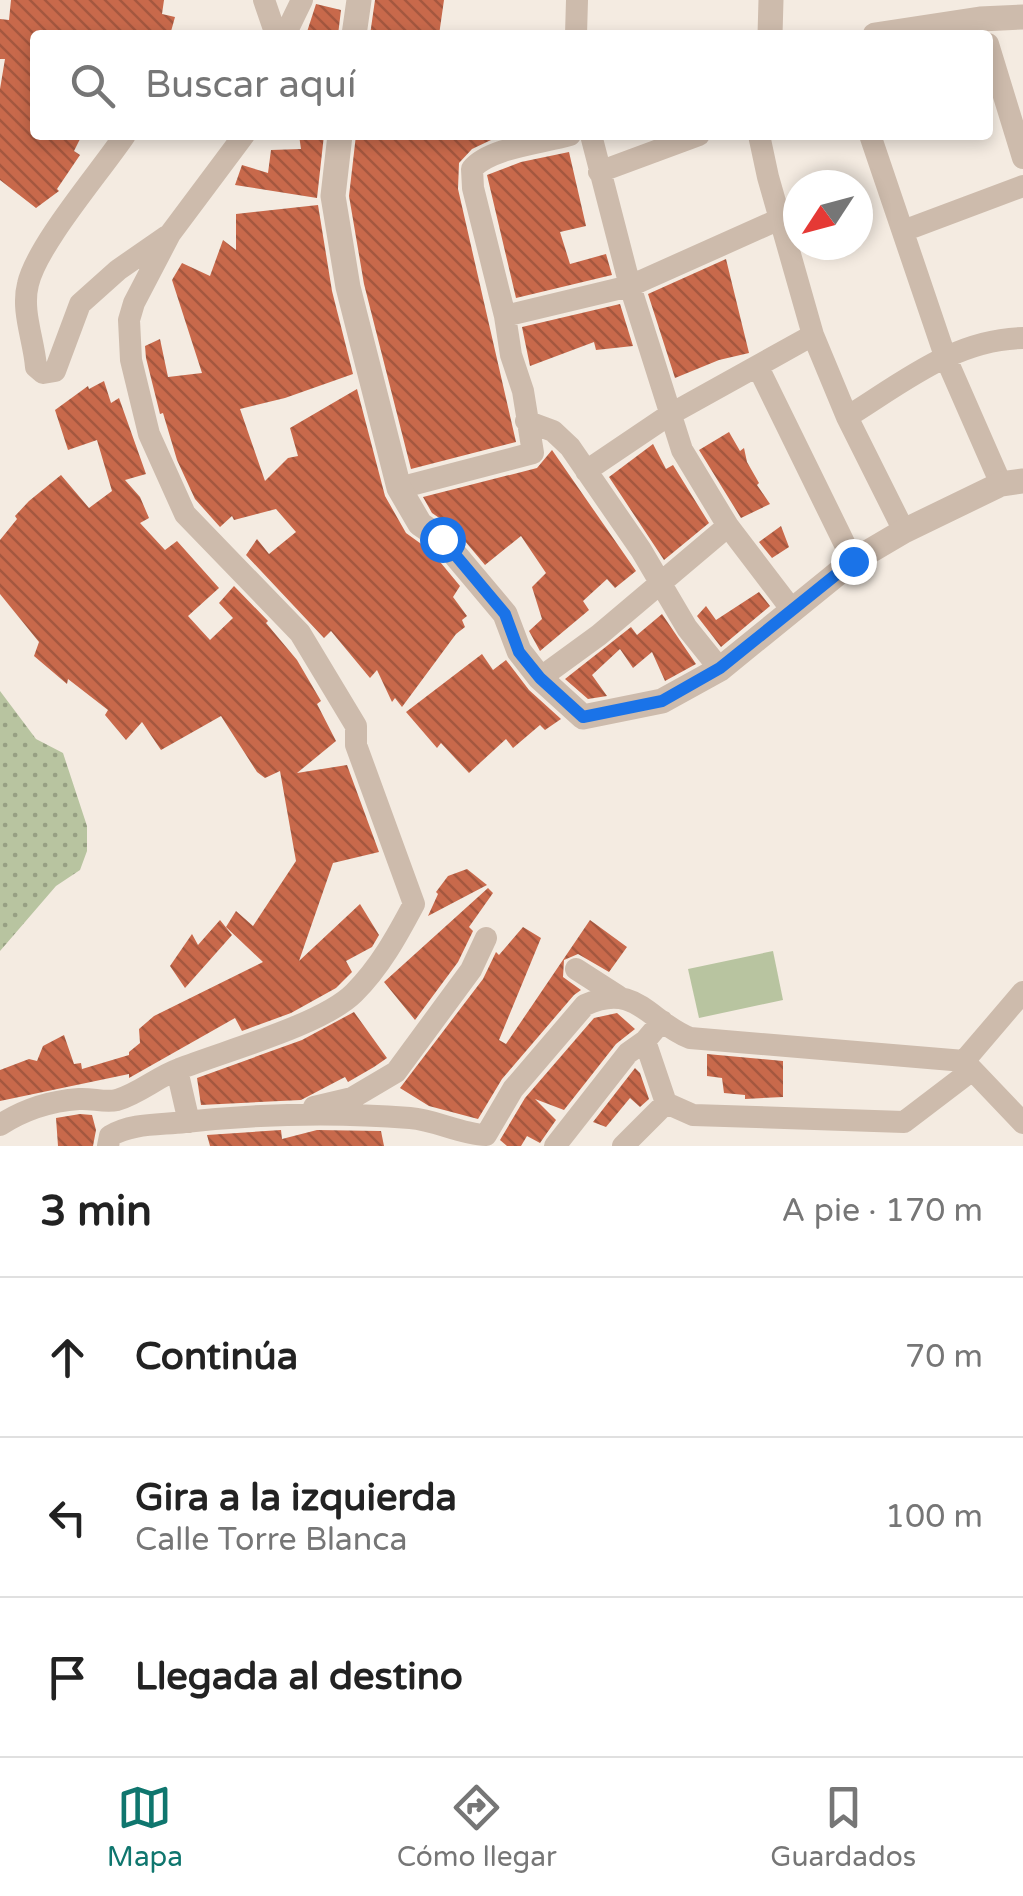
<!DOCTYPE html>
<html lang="es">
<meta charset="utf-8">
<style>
:root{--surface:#fff;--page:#f2f2f2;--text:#222;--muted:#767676;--line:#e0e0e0;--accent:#0f766e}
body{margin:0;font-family:"Varela Round",sans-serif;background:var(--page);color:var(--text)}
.compass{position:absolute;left:783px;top:170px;width:90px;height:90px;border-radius:50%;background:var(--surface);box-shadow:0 5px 15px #0003;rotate:234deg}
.stop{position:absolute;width:30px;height:30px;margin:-22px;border:8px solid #1a73e8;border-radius:50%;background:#fff}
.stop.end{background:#1a73e8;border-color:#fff;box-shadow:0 2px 10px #0008}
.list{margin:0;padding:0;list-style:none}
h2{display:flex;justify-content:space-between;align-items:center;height:130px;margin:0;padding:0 40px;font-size:42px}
h2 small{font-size:32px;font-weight:400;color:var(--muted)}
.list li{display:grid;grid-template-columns:65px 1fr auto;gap:30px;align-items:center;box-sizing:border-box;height:160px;padding:0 40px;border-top:2px solid var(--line)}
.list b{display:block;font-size:38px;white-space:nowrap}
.list p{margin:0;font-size:32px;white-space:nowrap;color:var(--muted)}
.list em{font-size:32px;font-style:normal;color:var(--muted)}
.icon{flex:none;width:55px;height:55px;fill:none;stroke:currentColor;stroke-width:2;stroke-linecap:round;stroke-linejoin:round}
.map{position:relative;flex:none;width:1023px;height:1146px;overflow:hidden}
.search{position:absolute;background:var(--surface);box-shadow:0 5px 15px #0003;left:30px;right:30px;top:30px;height:110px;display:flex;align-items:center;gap:25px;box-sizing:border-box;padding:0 35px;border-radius:10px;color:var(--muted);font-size:38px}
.sheet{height:610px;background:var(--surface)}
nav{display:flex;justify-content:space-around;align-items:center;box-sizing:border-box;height:140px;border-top:2px solid var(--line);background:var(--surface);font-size:28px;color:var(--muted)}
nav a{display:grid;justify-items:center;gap:5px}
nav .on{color:var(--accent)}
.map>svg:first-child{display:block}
</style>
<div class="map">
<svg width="1023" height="1146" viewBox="0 0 1023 1146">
<defs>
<pattern id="grass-dots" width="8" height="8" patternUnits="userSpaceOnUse" patternTransform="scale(2.5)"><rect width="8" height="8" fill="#b8c4a0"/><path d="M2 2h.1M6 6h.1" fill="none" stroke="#97a083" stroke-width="1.8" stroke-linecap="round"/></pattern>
<pattern id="building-back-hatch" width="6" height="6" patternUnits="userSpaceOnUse" patternTransform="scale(2.5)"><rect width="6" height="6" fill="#c8694b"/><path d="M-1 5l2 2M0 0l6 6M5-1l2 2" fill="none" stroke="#a4573f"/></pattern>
</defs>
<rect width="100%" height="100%" fill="#f4ebe1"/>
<!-- grass -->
<path fill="url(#grass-dots)" d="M0,691L36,739L63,753L87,826V851L80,870L56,886L0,951Z"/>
<!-- pitch -->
<path fill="#b8c4a0" d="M773,951L783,1000L699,1018L688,969Z"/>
<!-- building -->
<path fill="url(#building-back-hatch)" d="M11,0H164L162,14L175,17L170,35H35V135H82L74,151L80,155L57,189L59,191L36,208L0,180V89L5,59H0V19L9,20Z
M375,0H444L439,35H370Z
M316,4L341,10L338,35H306Z
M299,135H324L317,198L235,185L242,165L268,173L271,150L301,149Z
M356,135H490L491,140L472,149L459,163L458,189L516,442L411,469L364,284L349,196Z
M569,152L586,226L560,232L570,264L606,254L612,275L516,298L487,175L521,162Z
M318,205L332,291L353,374L285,398L240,409L265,481L288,458L298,456L290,428L357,389L385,496L406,533L431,551L460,586L453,597L467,616L462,620L465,627L456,634L402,707L395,698L392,702L377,670L370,678L331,631L324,638L246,555L257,539L269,554L296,532L276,509L234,520L232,516L220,527L195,499L177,460L163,413L160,414L146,358L145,346L160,339L168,377L202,373L172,280L182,263L210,276L223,240L236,250V214Z
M726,259L749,353L719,360L675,378L648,294Z
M620,304L633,346L596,350L594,342L530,366L522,327Z
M104,381L111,403L119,398L146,474L125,480L140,497L149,518L140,523L165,550L177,541L219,588L188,616L210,640L233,618L219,603L234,586L268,621L266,623L297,660L321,701L317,704L336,741L297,773L347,765L379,852L333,863L299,961L360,904L379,935L372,947L346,961L352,972L336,988L291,1013L242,1031L235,1018L129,1078V1074L0,1101V1070L29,1059L37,1061L43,1046L64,1035L74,1064L81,1063L82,1069L129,1055V1052L140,1043L139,1029L154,1016L263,962L226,927L236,911L253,926L296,861L280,771L265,778L257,772L221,716L161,750L142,722L126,740L105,715L108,710L68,679L67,684L34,656L39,642L0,594V540L17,519L15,516L29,501L61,475L89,508L112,491L97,440L68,450L55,410L88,386L89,389Z
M729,432L740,451L744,448L747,462L759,483L757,485L770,504L741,518L699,450Z
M653,444L666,469L673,465L709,523L664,560L609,477Z
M552,450L636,571L615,588L607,579L583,601L589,610L540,651L529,631L542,619L532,587L546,573L521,536L485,565L454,528L432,513L423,497L537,468Z
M781,526L789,547L772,558L759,542Z
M759,592L770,606L721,647L697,616L706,606L716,620Z
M662,614L696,664L665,681L652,652L633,668L620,649L592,675L607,696L588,699L565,679L631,627L637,635Z
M482,654L493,670L506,660L529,690L561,719L545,730L540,725L513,748L506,739L469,773L441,743L437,748L406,712Z
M467,869L487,885L428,916L438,894L436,892L448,876Z
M488,888L493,893L469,927L473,931L458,962L415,1020L384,982Z
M220,920L232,935L185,988L170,966L192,934L198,945Z
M590,920L627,947L609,972L578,954L564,960L563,977L581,990L574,995L502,1079L478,1119L429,1106L400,1088L483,979L496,952L499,955L523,927L541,938L499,1040L506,1044Z
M354,1012L387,1058L374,1067L348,1082L345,1077L301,1100L201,1105L197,1078L302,1040Z
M617,1013L635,1029L616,1044L564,1110L535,1099L556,1120L540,1143L527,1136L521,1146H507L500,1140L525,1098L594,1018Z
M707,1054L783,1061V1097L745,1099V1095L724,1093L722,1078L707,1076Z
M635,1068L640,1073L649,1099L640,1107L630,1098L606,1127L593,1122Z
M80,1114L92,1115L96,1130L93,1146H58L56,1118Z
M281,1130L282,1139L317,1130L381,1131L384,1146H210L207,1135Z"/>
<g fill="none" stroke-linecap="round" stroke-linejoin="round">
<!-- minor -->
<path stroke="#cdbbac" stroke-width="22" d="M264,0L276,35
M285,35L302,0
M576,35L577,0
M988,44L1023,158
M125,135C100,172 37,245 28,284C21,311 34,340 36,367L43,373L55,371L80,304L118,270L167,236
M591,135L630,286L682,450L728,526L792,610
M759,135L768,177L813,335L847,417L904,531
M870,135L945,356L1001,484
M599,172L699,135
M903,231L1023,186
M505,316L630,286L782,218
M758,367L853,561
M847,417C902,383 955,339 1023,338
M526,421L553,431L570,447L641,550L687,628L720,669
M586,471L669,415L813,335
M399,488L533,453L523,391L511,355L505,316L473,188L472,169C489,148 542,143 570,135
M540,678L599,635L728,526
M576,969L618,996
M662,1021L645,1041L666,1103L693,1115L904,1122L971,1071
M964,1061L1023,992
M964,1061L1023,1123
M177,1070L189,1122
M314,1107L352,1098L396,1072L471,970L486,938
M0,1125C23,1110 51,1101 79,1099C92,1098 105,1103 117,1100C140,1093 157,1077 179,1069C224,1051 322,1025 354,993C380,967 397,936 414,904L356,745V726L300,633L185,514L149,434L131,360L129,320L134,303L170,234L244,135
M108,1146L110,1136C132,1123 159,1125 185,1122C258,1114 336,1112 410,1118C436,1120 460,1134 486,1135L513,1089L585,1005C636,981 649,1022 690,1038L964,1061
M555,1146L628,1053L645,1041
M623,1146L666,1103"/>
<!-- tertiary -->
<path stroke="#cdbbac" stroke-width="25" d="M354,35L359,0
M770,35L771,0
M875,35L980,19L1023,17
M340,135L333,196L348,287L399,488L420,524L442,539L505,614L519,651L540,678L583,717L662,701L720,669L853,561L904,531L1001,484L1023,481"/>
</g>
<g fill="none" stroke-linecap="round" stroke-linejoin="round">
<!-- route -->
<path stroke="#1a73e8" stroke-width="12" d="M442,539L505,614L519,652L540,678L583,717L662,701L720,668L853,561"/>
</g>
</svg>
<svg class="compass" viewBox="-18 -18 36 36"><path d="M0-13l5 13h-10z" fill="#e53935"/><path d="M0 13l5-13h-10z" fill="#767676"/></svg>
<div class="stop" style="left:442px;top:539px"></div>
<div class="stop end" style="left:853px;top:561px"></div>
<div class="search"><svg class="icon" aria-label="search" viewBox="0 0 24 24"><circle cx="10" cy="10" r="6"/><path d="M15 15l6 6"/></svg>Buscar aquí</div>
</div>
<section class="sheet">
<h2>3 min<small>A pie · 170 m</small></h2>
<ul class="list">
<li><svg class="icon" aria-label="ahead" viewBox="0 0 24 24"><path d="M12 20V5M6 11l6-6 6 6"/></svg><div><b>Continúa</b></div><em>70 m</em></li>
<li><svg class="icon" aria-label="left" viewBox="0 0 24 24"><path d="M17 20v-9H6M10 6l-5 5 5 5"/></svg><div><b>Gira a la izquierda</b><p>Calle Torre Blanca</p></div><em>100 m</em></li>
<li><svg class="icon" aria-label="arrive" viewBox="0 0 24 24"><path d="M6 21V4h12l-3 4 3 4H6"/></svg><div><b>Llegada al destino</b></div></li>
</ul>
</section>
<nav>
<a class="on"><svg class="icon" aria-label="map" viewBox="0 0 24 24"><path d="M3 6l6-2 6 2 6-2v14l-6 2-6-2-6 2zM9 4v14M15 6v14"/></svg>Mapa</a>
<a><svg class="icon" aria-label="directions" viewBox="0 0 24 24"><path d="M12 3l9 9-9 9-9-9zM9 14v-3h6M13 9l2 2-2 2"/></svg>Cómo llegar</a>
<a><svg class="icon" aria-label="saved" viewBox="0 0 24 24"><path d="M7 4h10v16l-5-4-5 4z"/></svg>Guardados</a>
</nav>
